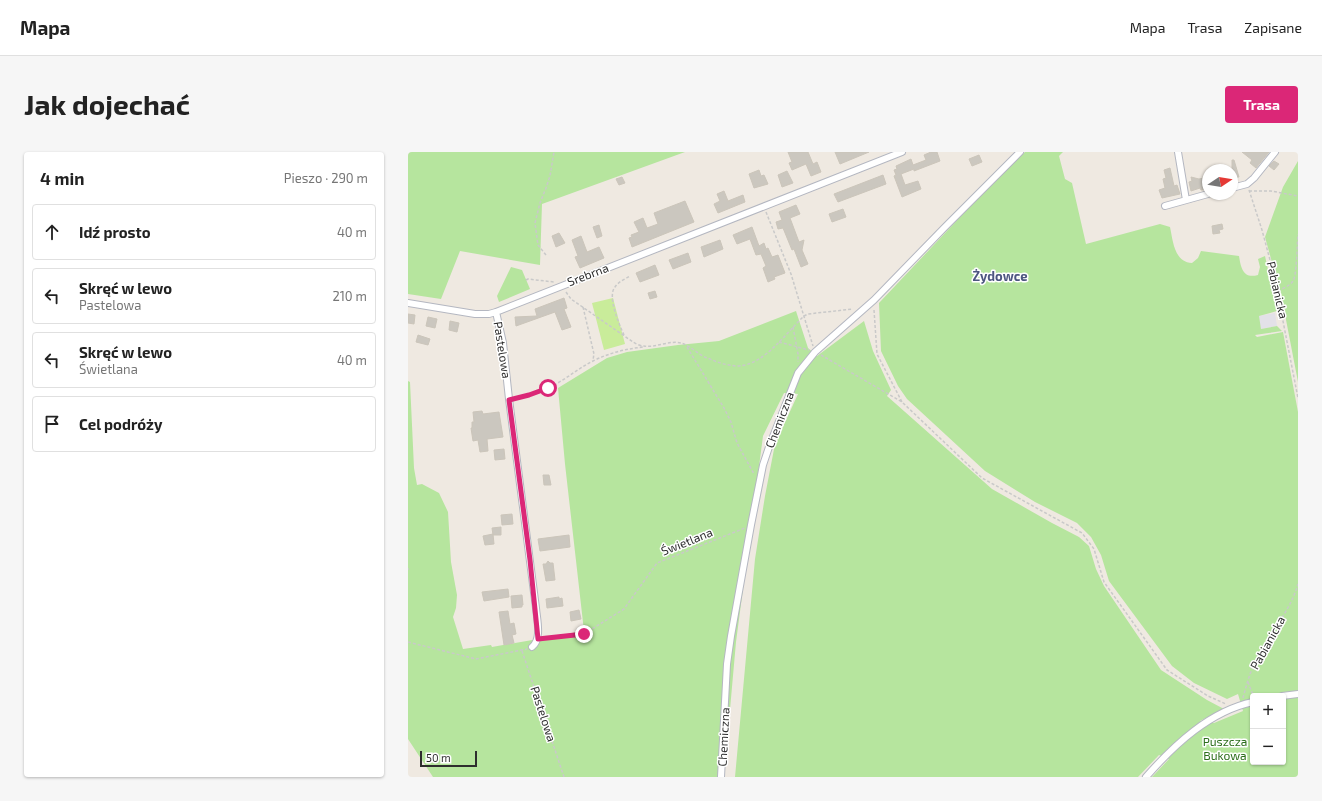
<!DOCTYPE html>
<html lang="pl">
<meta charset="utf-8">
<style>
:root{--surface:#fff;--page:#f6f6f6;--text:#222;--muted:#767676;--line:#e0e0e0;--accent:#db2777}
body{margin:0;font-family:"Exo 2",sans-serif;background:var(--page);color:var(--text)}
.controls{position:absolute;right:12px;bottom:12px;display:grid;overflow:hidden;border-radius:4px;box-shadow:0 1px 3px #0004}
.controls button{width:36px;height:36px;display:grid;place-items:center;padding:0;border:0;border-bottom:1px solid var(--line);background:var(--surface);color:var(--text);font:20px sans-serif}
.compass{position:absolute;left:794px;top:12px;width:36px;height:36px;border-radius:50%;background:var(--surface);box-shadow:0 1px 3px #0004;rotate:78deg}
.scale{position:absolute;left:12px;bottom:10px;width:57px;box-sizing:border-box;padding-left:4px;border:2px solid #2e2e2e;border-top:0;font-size:11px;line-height:14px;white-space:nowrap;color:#2e2e2e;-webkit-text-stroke:3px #fff;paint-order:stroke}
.stop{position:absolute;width:12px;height:12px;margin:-9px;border:3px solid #db2777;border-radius:50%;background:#fff}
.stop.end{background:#db2777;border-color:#fff;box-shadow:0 1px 4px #0008}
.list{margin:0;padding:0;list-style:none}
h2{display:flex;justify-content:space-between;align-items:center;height:52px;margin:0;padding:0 16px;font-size:17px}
h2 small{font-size:13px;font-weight:400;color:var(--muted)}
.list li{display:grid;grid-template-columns:26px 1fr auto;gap:12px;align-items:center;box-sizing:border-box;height:56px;margin:0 8px 8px;padding:0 8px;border:1px solid var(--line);border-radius:4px}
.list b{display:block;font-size:15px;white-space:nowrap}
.list p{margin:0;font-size:13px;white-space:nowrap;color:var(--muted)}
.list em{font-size:13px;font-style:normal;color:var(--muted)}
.icon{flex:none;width:22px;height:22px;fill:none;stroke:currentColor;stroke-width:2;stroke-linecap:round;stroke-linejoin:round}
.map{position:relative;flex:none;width:890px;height:625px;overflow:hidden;border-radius:4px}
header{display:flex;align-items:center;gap:24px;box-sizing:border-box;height:56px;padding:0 20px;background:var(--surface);border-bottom:1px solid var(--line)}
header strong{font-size:19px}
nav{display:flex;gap:22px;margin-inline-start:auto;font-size:14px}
.intro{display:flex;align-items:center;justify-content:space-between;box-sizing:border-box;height:96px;padding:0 24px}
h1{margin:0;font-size:28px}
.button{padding:10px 18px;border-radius:4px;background:var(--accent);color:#fff;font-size:14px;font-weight:700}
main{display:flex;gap:24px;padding:0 24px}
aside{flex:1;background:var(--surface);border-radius:4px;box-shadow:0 1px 3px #0004}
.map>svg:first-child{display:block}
</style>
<header>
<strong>Mapa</strong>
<nav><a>Mapa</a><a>Trasa</a><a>Zapisane</a></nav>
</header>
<div class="intro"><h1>Jak dojechać</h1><a class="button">Trasa</a></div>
<main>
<aside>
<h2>4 min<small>Pieszo · 290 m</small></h2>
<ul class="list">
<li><svg class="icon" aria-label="ahead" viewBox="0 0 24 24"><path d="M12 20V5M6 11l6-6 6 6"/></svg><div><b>Idź prosto</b></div><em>40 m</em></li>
<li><svg class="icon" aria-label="left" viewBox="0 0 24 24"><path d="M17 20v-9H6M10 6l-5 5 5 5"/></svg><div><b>Skręć w lewo</b><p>Pastelowa</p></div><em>210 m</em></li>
<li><svg class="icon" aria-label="left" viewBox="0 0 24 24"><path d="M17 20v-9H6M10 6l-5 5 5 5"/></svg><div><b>Skręć w lewo</b><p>Świetlana</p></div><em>40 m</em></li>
<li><svg class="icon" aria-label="arrive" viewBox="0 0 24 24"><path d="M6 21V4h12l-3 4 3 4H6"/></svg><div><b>Cel podróży</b></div></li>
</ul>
</aside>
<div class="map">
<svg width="890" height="625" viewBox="0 0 890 625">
<rect width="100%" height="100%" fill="#efe9e1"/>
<!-- industrial -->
<path fill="#e3e1e8" d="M867,161L869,174L853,177L850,164Z"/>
<!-- green -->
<path fill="#b6e59e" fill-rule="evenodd" d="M0,0H277L134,52L132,113L52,99L33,147L0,142Z
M617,0H655L651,4L657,27L664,31L678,92L752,72L762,75C765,89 766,110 784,111L790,106L793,99L831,104C833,116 835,127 850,123L852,115L850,107L857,104L869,159L851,164L853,177L869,174L874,179L847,183L849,185L875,180L890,260V625H744L761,607L751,603L730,625H327L347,407L357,344L367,292L390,242L376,241L355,284L328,490L316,625H25L0,587V229L2,230L6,316L9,333L14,332L31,341L40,360L43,410L49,443L48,456L45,465L55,497L83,493L84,495L176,479L157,312L150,236L199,206L219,200L270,193L311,189L388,159L400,196L409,204L456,169L465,199L483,238L479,244L584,337L644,371L671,385L681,394L688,417L696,434L753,518L799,548L816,557L792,569L806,571L835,559L830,542L819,547L786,531L764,514L701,429L693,403L683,385L669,371L627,350L577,319L499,247L490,234L473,199L471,151L555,62ZM845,544H875V610H845Z
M890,9V230L874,147L857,85L875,35Z
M103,115L114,118L122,137L91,150L89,144Z"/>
<!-- pitch -->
<path fill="#c9ec9a" d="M205,146L217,192L196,198L184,151Z"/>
<!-- building -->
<path fill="#cbc7bf" stroke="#cbc5ba" d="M380,0H400L405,12L409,10L413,20L403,24L398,12L384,18L381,11L384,10Z
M427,0H461L432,12Z
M523,0H529L532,9L506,19V17L493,22L497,33L510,29L513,37L494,45L486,24L488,23L486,18L489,17L488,14L503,7L505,13L518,8L516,3Z
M834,0H861L848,16L842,11L844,8Z
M571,3L574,10L564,14L561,7Z
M824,8H826L831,25L824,26Z
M866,9L871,12L866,18L861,14Z
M762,16L766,34L769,33L772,42L754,46L751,38L757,36L755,27L758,26L756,18Z
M351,18L353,24L356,23L360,32L346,36L341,22Z
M379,19L385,31L374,35L370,23Z
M475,23L478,32L430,50L426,42Z
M214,25L217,31L211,33L208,27Z
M783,25L791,27L800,25V37L793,38L792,36L783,39L781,30L784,29Z
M316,39L320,49L335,43L337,50L310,61L306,52L312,49L309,42Z
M277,49L286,70L224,95L221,86L224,85L223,83L231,80L226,70L235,66L239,76L250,72L246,61Z
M388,53L392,62L382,66L391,90L396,88L394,98L400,112L393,115L386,97L384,98L375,76L370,77L368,70L374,68L371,60Z
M435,57L438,65L424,70L421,62Z
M814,72L815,77L811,78L812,81L805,82L804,74Z
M191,73L194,84L189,86L185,75Z
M344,75L351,94L356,91L358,97L360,96L364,105L370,103L377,121L366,125L367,127L360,130L355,116L358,114L353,102L348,103L342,87L329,92L325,83Z
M151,81L157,91L148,95L144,84Z
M173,84L179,100L191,95L196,106L172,116L167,105L170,104L164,88Z
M312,88L315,97L296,105L293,95Z
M280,101L283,110L265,117L261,108Z
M247,113L251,123L232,130L228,121Z
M247,139L249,145L242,147L240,141Z
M156,146L159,156L156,157L163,175L154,178L147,160L108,174L107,165L129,164L127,157Z
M0,162L7,163L6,172L0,171Z
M20,165L29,167L27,176L18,174Z
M42,169L51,171L49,180L41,178Z
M10,183L22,187L20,193L8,190Z
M74,259L75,262L91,260L95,285L79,287L80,299L72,300L70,288L65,289L63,276H64V270H66L65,260Z
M96,297L97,307L87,308L86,298Z
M135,323H141L143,333H136Z
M104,362L105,372L94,373L93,363Z
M93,375V383H85L84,376Z
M85,382L86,392L77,393L75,384Z
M161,383L162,395L132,399L130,387Z
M140,409L142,411H145L147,428L138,429L135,412H138Z
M100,437L101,445L76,449L74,440Z
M114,443L115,453H114V455L104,456L103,444Z
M151,445V447L154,446L155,454L139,456L138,447Z
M171,458L173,467L163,469L162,460Z
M100,459L102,472L106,471L108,482L104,483L106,491L96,493L91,460Z"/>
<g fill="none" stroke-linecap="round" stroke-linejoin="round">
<!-- minor casing -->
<g stroke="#b4b7c1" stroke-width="8">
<path id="minor" d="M770,0L778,48
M824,36L839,32L846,26L867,0
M757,54L800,42
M0,151L67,162H81L88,160L494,0
M88,160L95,191L101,247L128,456C129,468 134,487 124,495
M874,544L890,542
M313,625L319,512L323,484L343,373L355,313L361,295L390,221L407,200L466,148L537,75L612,0
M738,625C766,593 802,559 845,550"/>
</g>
<!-- path -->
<path stroke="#c9c9c9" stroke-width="1.5" stroke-dasharray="3 2" stroke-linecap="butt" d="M841,38L854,78L866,123L890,246
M841,39H863L890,44
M358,60L383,122L405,194
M138,103L130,93L127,71L132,51L138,36L142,24L146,0
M118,128L120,127L146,130
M870,139C875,136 882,134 885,129C889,123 889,92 890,82
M158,140L163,147L225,190C228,192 233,194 236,194C248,196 261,188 273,191C282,193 291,204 302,207C311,211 321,214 331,214C357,212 378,181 396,164L400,162L445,157
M175,155L186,202L185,208
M466,158L469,202L494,250
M385,175L390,202V210
M216,183C211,172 199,144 207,135C210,130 217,127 222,124
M371,190L401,198
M279,195L316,256L323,270L329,291L346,322
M413,203L494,250L574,326L674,381L686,397L696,430L759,518L800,544L818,552
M108,246C119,243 130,240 140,236C156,229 169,217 185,209C201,201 217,197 235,195
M0,417H1
M136,486L176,482L216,457L249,411L337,376
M0,490L68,507L119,497
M114,499L156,625
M840,530L845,543
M835,546C839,531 843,516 851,502C864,479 883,457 890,432"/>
<!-- minor -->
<use href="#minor" stroke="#fff" stroke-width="6"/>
</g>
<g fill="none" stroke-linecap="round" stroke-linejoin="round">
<!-- route -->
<path stroke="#db2777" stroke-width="5" d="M140,236L121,243L101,248L122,408L130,487L176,482"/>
</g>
<g text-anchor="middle" stroke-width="3" stroke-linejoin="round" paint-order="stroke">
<!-- street labels -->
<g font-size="12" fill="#2e2e2e" stroke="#fff">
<text transform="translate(180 123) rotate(-21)" y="4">Srebrna</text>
<text transform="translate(869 138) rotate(77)" y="4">Pabianicka</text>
<text transform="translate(94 198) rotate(81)" y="4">Pastelowa</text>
<text transform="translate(372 268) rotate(-69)" y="4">Chemiczna</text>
<text transform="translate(279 390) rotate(-22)" y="4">Świetlana</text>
<text transform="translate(860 491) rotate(-61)" y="4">Pabianicka</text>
<text transform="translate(135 562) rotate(72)" y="4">Pastelowa</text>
<text transform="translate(316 585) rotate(-87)" y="4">Chemiczna</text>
</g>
<!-- park labels -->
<g font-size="12" fill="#2c6e1b" stroke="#fff">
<text x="817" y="594">Puszcza<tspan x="817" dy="14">Bukowa</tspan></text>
</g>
<!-- neighbourhood labels -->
<g font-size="13" font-weight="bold" fill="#4d5680" stroke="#fff">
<text x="592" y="129">Żydowce</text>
</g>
</g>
</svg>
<div class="controls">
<button>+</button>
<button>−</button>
</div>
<svg class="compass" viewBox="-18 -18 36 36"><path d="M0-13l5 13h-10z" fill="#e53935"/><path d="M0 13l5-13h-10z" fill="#767676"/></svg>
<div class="scale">50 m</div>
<div class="stop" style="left:140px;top:236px"></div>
<div class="stop end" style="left:176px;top:482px"></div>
</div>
</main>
